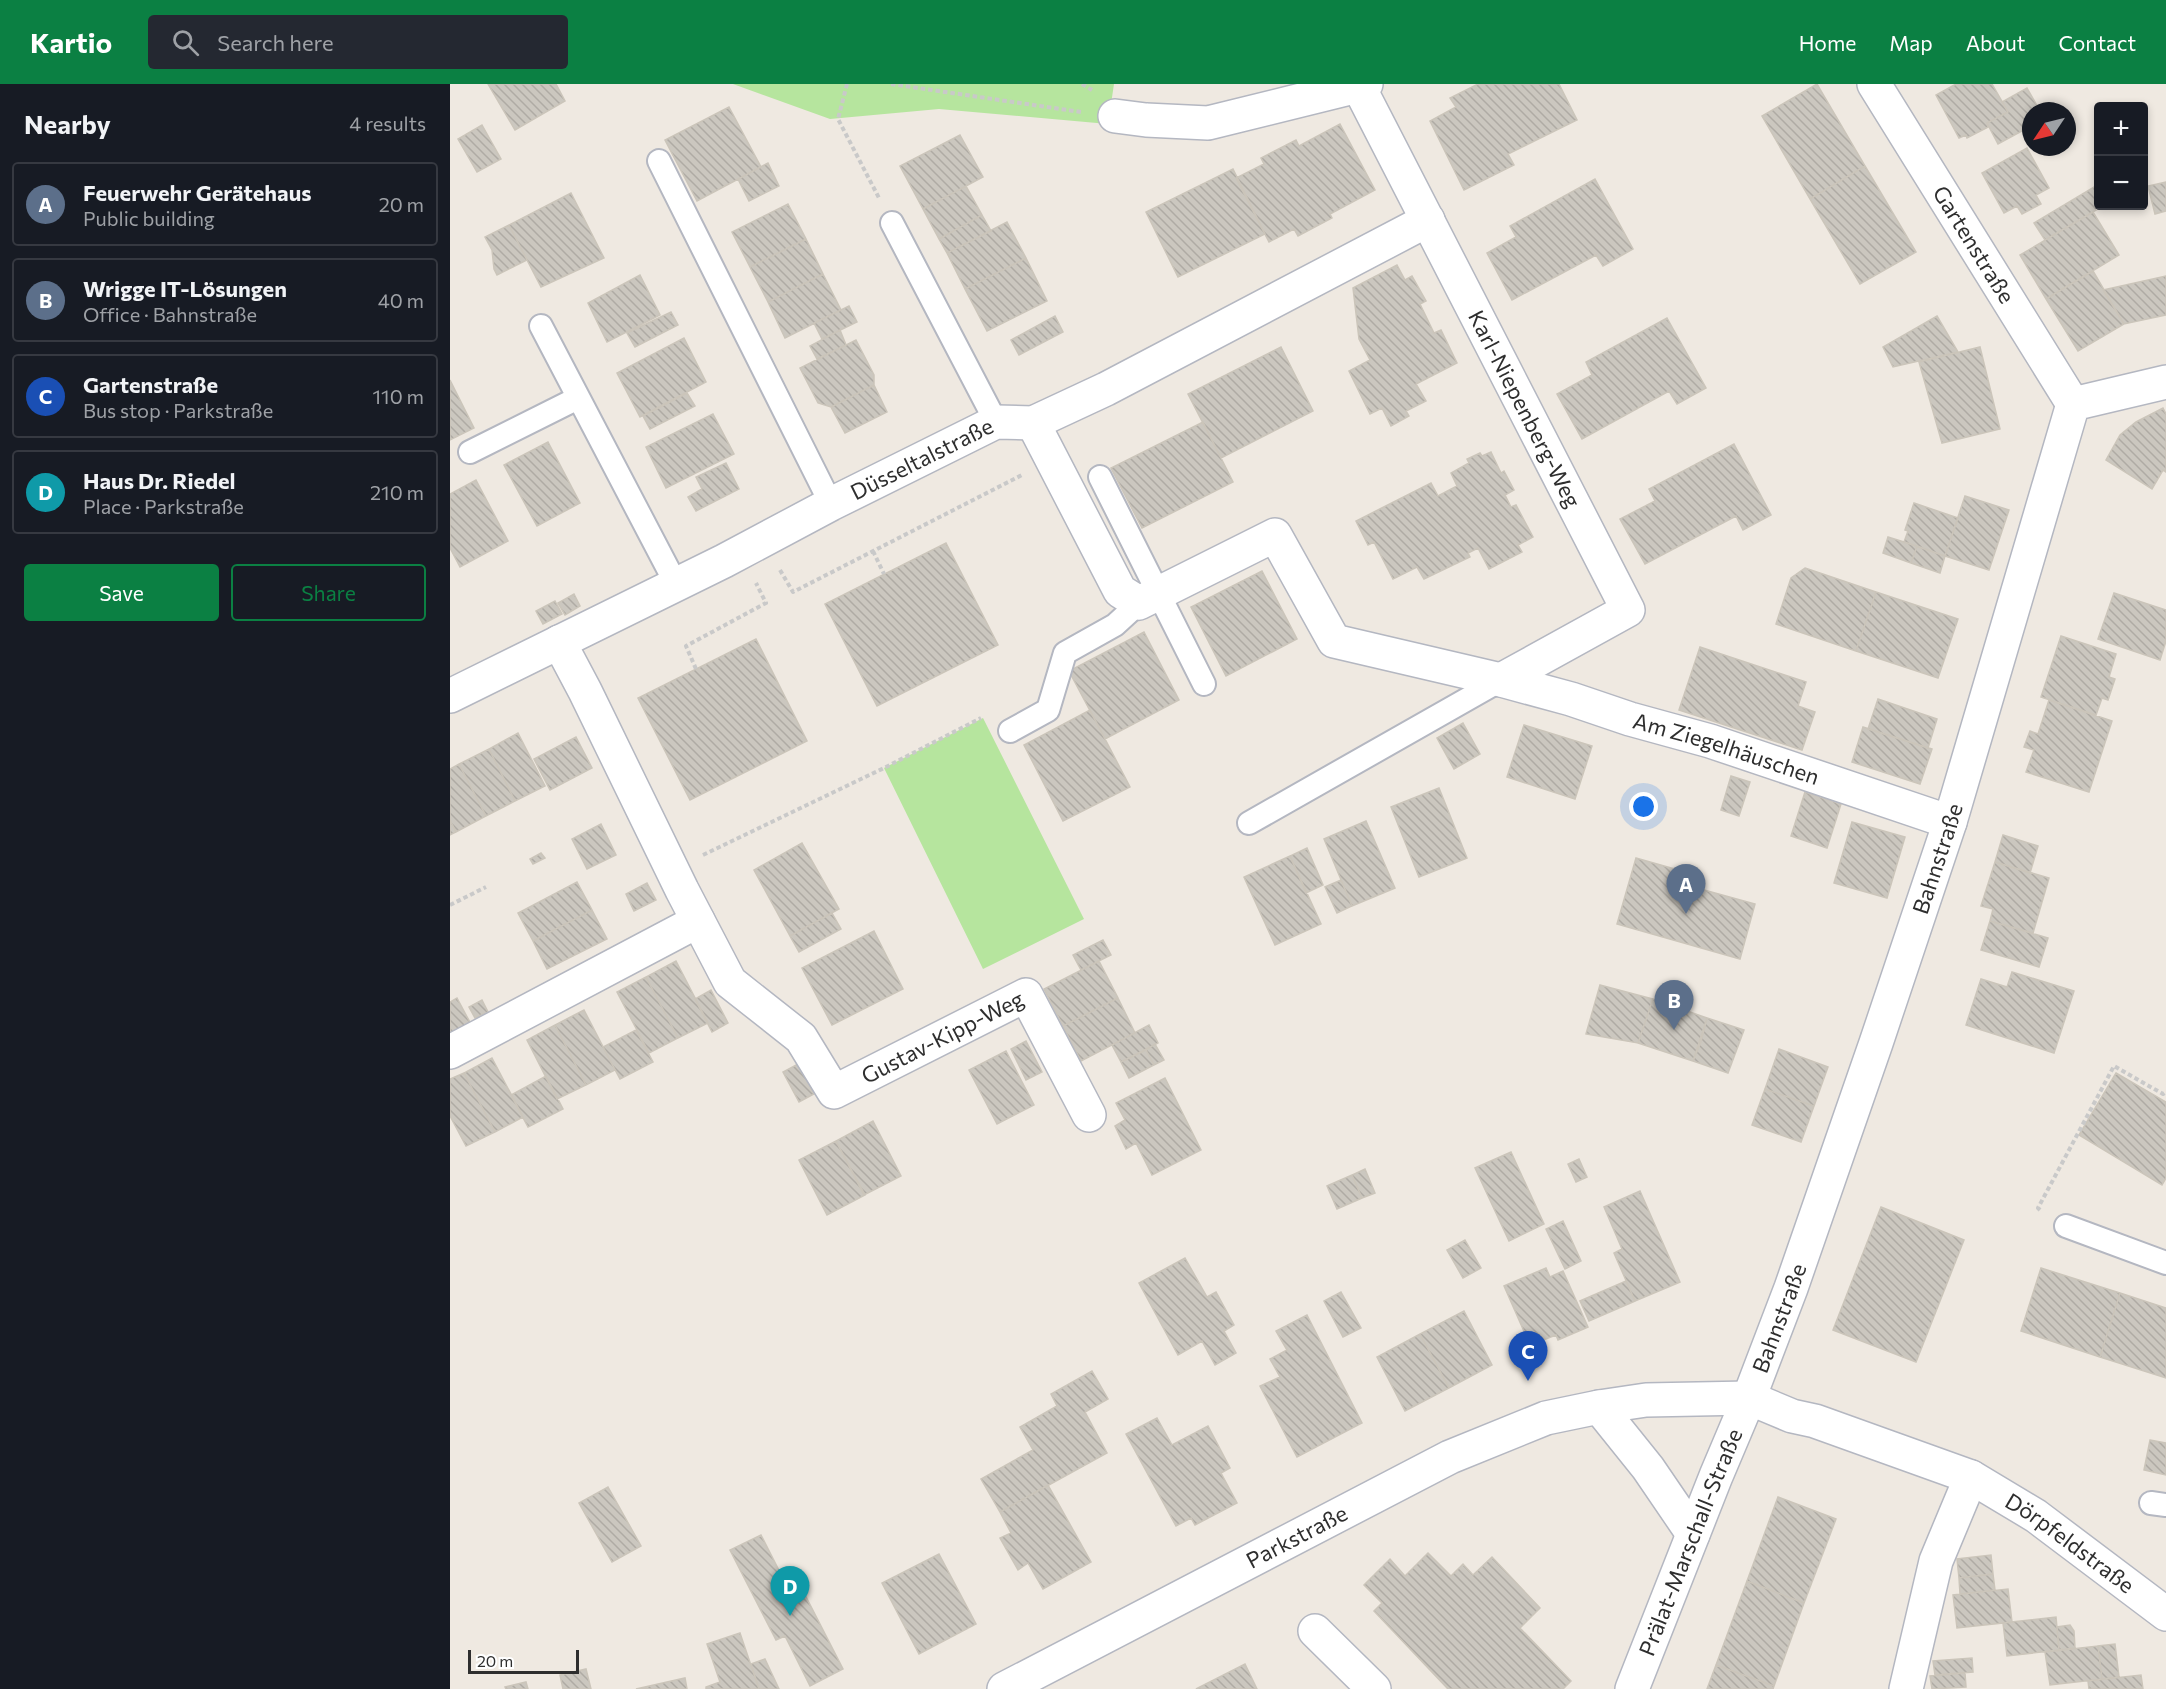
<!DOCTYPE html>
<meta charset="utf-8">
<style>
:root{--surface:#171b24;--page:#242831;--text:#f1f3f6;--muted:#9ea1a6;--line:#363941;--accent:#0b8043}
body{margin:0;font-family:Commissioner,sans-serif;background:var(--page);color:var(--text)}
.controls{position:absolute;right:18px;top:18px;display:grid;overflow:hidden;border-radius:6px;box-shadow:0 3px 9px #0003}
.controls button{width:54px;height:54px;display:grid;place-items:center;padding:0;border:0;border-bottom:2px solid var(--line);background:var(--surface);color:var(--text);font:30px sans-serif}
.compass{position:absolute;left:1572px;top:18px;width:54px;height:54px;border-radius:50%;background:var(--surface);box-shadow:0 3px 9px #0003;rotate:235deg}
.scale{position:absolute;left:18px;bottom:15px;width:111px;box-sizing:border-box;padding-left:6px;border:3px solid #2e2e2e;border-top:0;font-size:16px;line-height:21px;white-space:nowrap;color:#2e2e2e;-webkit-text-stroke:4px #fff;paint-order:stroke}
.you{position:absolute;left:1194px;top:723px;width:21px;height:21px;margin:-15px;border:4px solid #fff;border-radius:50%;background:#1a73e8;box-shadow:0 0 0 9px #1a73e833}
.badge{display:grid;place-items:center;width:39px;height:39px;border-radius:50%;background:var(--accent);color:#fff;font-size:20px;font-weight:700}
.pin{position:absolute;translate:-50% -50px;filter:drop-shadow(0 2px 3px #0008)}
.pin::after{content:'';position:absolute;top:32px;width:21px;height:18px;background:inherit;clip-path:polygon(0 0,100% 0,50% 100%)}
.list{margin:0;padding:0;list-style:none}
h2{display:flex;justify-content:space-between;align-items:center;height:78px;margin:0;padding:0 24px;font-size:26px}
h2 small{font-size:20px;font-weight:400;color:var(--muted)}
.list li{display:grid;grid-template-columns:39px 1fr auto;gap:18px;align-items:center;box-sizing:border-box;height:84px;margin:0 12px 12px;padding:0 12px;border:2px solid var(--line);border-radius:6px}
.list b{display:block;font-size:22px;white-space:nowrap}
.list p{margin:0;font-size:20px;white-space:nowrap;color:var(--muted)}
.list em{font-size:20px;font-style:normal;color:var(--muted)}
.actions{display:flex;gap:12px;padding:18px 24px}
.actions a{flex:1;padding:14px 0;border:2px solid var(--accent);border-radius:6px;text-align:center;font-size:21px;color:var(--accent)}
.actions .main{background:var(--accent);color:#fff}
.icon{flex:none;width:33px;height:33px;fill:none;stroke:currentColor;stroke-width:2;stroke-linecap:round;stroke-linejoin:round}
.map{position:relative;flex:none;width:1716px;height:1605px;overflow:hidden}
header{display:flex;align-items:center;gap:36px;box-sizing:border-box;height:84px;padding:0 30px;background:var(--accent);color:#fff}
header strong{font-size:28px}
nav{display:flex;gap:33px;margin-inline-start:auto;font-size:21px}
.search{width:420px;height:54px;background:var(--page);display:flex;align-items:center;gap:15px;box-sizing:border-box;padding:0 21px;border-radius:6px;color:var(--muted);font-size:22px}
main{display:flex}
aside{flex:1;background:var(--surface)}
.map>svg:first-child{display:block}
</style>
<header>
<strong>Kartio</strong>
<div class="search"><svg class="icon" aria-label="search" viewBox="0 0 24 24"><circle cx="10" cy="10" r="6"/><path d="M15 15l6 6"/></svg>Search here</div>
<nav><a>Home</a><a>Map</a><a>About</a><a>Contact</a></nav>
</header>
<main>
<aside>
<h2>Nearby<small>4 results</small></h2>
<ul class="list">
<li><span class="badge" style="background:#5c6f8a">A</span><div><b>Feuerwehr Gerätehaus</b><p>Public building</p></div><em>20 m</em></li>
<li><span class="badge" style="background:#5c6f8a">B</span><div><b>Wrigge IT-Lösungen</b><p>Office · Bahnstraße</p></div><em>40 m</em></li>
<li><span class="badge" style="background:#1a4fb4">C</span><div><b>Gartenstraße</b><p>Bus stop · Parkstraße</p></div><em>110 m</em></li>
<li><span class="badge" style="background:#0f9aa8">D</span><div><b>Haus Dr. Riedel</b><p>Place · Parkstraße</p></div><em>210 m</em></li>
</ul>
<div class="actions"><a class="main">Save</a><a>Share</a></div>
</aside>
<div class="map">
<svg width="1716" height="1605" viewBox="0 0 1716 1605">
<defs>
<pattern id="building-back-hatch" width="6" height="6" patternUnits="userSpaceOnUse" patternTransform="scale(1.5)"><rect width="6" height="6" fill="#cbc7bf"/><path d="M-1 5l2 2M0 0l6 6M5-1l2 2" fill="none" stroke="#afaba4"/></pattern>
</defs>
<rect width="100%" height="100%" fill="#efe9e1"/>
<!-- grass -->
<path fill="#b6e59e" d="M283,0H664L658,40L489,25L380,35Z
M533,634L634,835L533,885L434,684Z"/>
<!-- building -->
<path fill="url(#building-back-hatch)" stroke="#cbc5ba" stroke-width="1.5" d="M38,0H106L115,17L65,46Z
M1028,0H1109L1127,36L1058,70L1064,81L1014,106L980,37L1006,23L1000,14Z
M1367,0L1415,82L1360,115L1312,32Z
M1506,0H1542L1558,28L1537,39L1538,43L1517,54L1516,51L1509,54L1486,11Z
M1577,4L1590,27H1581V42L1548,60L1537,39L1558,28L1552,18Z
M279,23L311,83L247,117L215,56Z
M890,40L925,106L880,130L882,134L848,152L844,145L819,158L786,94L814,80L811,74L846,56L849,62Z
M32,41L51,75L27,88L8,55Z
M510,51L533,93L473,125L450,82Z
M1577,64L1599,104L1586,111L1591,120L1572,130L1567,122L1554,129L1532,89Z
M318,79L329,102L299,117L288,95Z
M1415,82L1466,168L1410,200L1360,115Z
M783,85L815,150L728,193L696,128Z
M1145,95L1183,165L1153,182L1146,171L1062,216L1037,169L1066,153L1060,142Z
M1716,98V127L1705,130L1698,102Z
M516,102L532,131L489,155L473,125Z
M1644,103L1648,111V122H1653L1595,156L1584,139Z
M121,109L154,174L91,203L59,141Z
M338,120L356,155L300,183L282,148Z
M1643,128L1669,171L1596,215L1570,171Z
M532,131L541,147L497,169L489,155Z
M557,138L576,174L515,205L497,169Z
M59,141L77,176L47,191L44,185L42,166L35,153Z
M356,155L373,190L318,218L300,183Z
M576,174L597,217L537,247L515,205Z
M947,181L955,196L962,192L976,217L970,220L984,249L991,246L1007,279L966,300L976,317L956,327L959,332L941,342L932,324L920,330L899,287L920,276L909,255L903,204Z
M1643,187L1674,240L1628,267L1596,215Z
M373,190L391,226L335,254L318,218Z
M190,191L210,231L157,258L138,219Z
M1716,192V231L1674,240L1653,206Z
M399,222L407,238L372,255L364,239Z
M221,228L228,241L185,263L177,249Z
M605,232L613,248L569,271L561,256Z
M1487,232L1508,268L1443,283L1433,263Z
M1217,234L1256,304L1227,320L1219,307L1132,355L1107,310L1142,291L1136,278Z
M390,246L396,261L367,275L360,262Z
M234,254L256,298L190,333L167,289Z
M406,256L424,291V301L381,323L368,319L350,284Z
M831,263L863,327L771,374L738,310Z
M1530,263L1550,345L1492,359L1469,278Z
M0,296L24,344L0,356Z
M424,301L437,328L395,349L381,323Z
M237,309L245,322L200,345L193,332Z
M1713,324L1716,330V388L1713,386L1702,405L1656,376L1670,351L1686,338Z
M263,330L284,370L216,404L196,363Z
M753,338L783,398L692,444L661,384Z
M98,358L130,419L87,442L54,381Z
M1284,360L1321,431L1293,446L1286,432L1195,480L1170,435L1205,417L1199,405Z
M1041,368L1051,389L1054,387L1064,406L1055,411L1061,423L1066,421L1083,453L1068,461L1072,468L1039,485L1028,464L1018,469L1020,473L974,495L967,483L943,495L924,458L918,461L906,437L981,399L988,412L1007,402L1001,389L1019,379L1017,375L1030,369L1032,372Z
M276,379L289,405L246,427L238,413L252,405L246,393Z
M26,396L58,457L10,483L0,464V410Z
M1515,412L1559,426L1539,486L1495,472Z
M1464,419L1508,434L1495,472L1454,458L1458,447L1455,446Z
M1438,453L1467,462L1461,479L1433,469Z
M496,459L548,561L427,622L375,520Z
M1467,462L1495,472L1490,489L1461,479Z
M1355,484L1426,508L1406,567L1326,540L1341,494Z
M812,487L847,555L776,592L741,523Z
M1426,508L1508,535L1488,594L1406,567Z
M1664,509L1716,526V557L1710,576L1648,555Z
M124,510L130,522L115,531L108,519Z
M105,517L112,530L93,540L86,527Z
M694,548L729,616L655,655L619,587Z
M1611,552L1666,570L1659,593L1665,595L1658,616L1652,614L1646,631L1591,613Z
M306,555L357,657L240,716L188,614Z
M1250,563L1356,598L1348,622L1365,628L1352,666L1229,626Z
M1428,615L1487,635L1478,664L1418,645Z
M1599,616L1662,637L1639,708L1576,688L1584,666L1574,663L1580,647L1588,650Z
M640,626L680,703L613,737L574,661Z
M1013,639L1030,670L1004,685L987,654Z
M1074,641L1142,662L1125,715L1057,693Z
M1413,643L1482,665L1470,700L1402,678Z
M68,649L95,702L65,717L39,665Z
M126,653L142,684L100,706L84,675Z
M39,665L65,717L36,732L9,680Z
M9,680L36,732L6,748L0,736V685Z
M1281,692L1300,698L1289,732L1271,726Z
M989,704L1017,774L969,793L941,723Z
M1355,708L1391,720L1377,764L1341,752Z
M0,736L6,748L0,751Z
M916,737L945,804L902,822L874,755Z
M1402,738L1455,753L1437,814L1384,799Z
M151,740L166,771L137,785L122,755Z
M1553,751L1588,762L1580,789L1545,778Z
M352,759L389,825L340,852L304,786Z
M857,764L873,801L856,809L840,772Z
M91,769L95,774L83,780L80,775Z
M840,772L871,840L825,861L794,793Z
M1186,774L1239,789L1236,801L1305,820L1290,875L1167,840Z
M1545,778L1599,794L1583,849L1540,837L1543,825L1531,822Z
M891,796L902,822L887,829L875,803Z
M127,798L142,826L83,857L68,829Z
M197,799L206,816L184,827L176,810Z
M142,826L157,855L97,885L83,857Z
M382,829L391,845L349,868L340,852Z
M1540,837L1598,854L1589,883L1531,866Z
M424,847L453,905L382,941L352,884Z
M653,856L661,871L631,886L623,871Z
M226,877L258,939L228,954L196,893Z
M649,877L668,914L613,942L594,905Z
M1562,888L1624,907L1604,969L1516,941L1531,895L1557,903Z
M196,893L228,954L199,969L167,908Z
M1150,901L1203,915L1188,959L1136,950Z
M261,906L278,939L262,948L245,915Z
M7,914L23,944L0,956V918Z
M668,914L685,949L631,977L613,942Z
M1203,915L1257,934L1251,958L1243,977L1188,959Z
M32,916L38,928L25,934L19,923Z
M134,926L165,986L136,1001L105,941Z
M1257,934L1294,946L1278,989L1243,977Z
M105,941L136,1001L107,1015L77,956Z
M699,941L708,959L671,978L662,961Z
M186,946L203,978L170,995L153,963Z
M576,957L592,988L576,996L561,965Z
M705,960L714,976L704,981L696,966Z
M1329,965L1378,983L1364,1022L1315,1005Z
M696,966L704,981L679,994L671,978Z
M556,967L584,1021L547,1040L519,986Z
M42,974L73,1033L45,1048L14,989Z
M348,980L364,1010L349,1018L333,988Z
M14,989L45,1048L16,1062L0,1032V995Z
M1666,989L1716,1018V1094L1712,1101L1629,1051Z
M96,992L113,1025L78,1043L61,1011Z
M715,994L751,1066L702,1091L686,1059L676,1065L665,1042L675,1036L666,1019Z
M1315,1005L1364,1022L1351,1058L1302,1041Z
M423,1037L451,1092L414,1111L386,1057Z
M386,1057L415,1111L377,1131L349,1076Z
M1061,1068L1094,1140L1059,1157L1025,1084Z
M1129,1075L1137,1093L1126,1098L1118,1080Z
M915,1085L925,1109L912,1114L902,1091Z
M902,1091L912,1114L887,1125L877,1102Z
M1190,1107L1230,1198L1185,1217L1164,1169L1172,1165L1154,1123Z
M1431,1123L1514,1156L1466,1278L1383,1246Z
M1113,1137L1131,1177L1115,1185L1096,1145Z
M1015,1156L1031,1184L1013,1194L997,1166Z
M735,1174L757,1213L766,1208L784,1241L774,1247L786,1269L765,1281L752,1257L728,1271L689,1199Z
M1096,1184L1100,1193L1113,1187L1138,1243L1108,1256L1106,1251L1080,1261L1054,1202Z
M1591,1184L1670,1209L1650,1273L1571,1247Z
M1176,1197L1185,1217L1139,1237L1130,1217Z
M891,1208L911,1244L893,1253L874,1217Z
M1670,1209L1716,1224V1294L1650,1273Z
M1014,1227L1042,1281L999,1304L970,1250Z
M857,1231L912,1339L847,1373L810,1302L830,1293L820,1275L837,1266L826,1247Z
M970,1250L999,1304L955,1327L927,1273Z
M642,1287L658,1315L635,1328L657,1369L550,1428L531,1395L583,1366L570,1343L607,1322L601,1310Z
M707,1334L722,1361L758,1342L780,1384L771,1389L787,1419L745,1441L741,1434L726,1442L676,1350Z
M1700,1356L1716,1359V1391L1694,1386Z
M598,1401L641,1478L593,1505L578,1479L568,1486L550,1454L561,1449L550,1428Z
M158,1403L191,1462L162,1478L129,1419Z
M1328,1413L1386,1435L1354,1519L1297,1497Z
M311,1451L342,1512L353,1507L393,1585L360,1602L335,1552L326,1556L280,1466Z
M978,1469L1001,1492L1013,1480L1023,1491L1042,1473L1090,1524L1070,1544L1121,1597L1113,1605H998L924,1527L932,1519L914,1501L940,1475L955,1492Z
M489,1470L526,1540L469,1570L432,1499Z
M1541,1471L1543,1490L1509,1494L1507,1475Z
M1543,1490L1545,1506L1510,1510L1509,1494Z
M1297,1497L1354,1519L1324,1602L1266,1581Z
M1558,1505L1562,1538L1507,1544L1503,1511Z
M1606,1533L1609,1566L1557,1572L1553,1539Z
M1620,1541L1624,1547L1625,1564L1609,1566L1607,1543Z
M290,1549L309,1605H256V1603L270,1598L257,1560Z
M1665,1560L1669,1593L1652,1595L1648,1562Z
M1648,1562L1652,1595L1600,1601L1595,1568Z
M1522,1574L1523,1588L1485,1591L1483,1577Z
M315,1575L329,1605H309L301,1580Z
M795,1580L807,1605H746Z
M1266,1581L1324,1602L1323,1605H1257Z
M136,1585L141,1605H113L110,1591Z
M1515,1589L1516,1603L1482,1605L1480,1592Z
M1691,1591L1693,1605H1639L1638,1597Z
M235,1594L237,1605H186Z
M76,1598L78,1605H56L55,1603Z"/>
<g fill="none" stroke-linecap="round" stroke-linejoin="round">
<!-- lane casing -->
<g stroke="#b4b7c1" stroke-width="26">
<path id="lane" d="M209,77L381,420
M442,139L546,338
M91,242L226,500
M20,368L128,314
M650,393L754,600
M560,647L598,626L615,569L665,541L689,519
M799,739L1051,596
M1616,1142L1716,1179
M1701,1419L1716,1421"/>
</g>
<!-- street casing -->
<g stroke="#b4b7c1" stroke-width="36">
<g id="street">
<path id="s1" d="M1424,0L1623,320"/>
<path id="s2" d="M909,3L1178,526L1051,596"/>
<path d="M665,32L696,36L758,39L916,0"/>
<path id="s3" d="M583,339L670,507L689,519L825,451L884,557L1051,596L1121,615L1180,635L1260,657L1500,738"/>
<path id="s4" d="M109,558L135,607L232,806L280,898L351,954L384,1008L576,911L639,1031"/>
<path id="s5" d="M0,612L274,477L381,420L546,338L583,339L656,305L978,136"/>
<path d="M0,968L248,837"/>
<path d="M1149,1323L1198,1384L1243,1450"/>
<path d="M865,1547L924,1605"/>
<path id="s6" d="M554,1605L1000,1373L1096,1334L1149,1323L1196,1316L1299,1314L1342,1332L1365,1337L1521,1393L1586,1432L1716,1530"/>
<path id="s7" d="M1182,1605L1266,1392L1299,1314L1341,1204L1426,959L1500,738L1623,320L1716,298"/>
<path d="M1456,1605L1486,1477L1521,1393"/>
</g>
</g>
<!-- path -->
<path stroke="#c9c9c9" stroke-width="4" stroke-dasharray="4.5 3" stroke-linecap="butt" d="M397,0L388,35L429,114
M441,0L631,28
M632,0L642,6
M423,467L434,490
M330,486L343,508L572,391
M246,585L236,562L316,519L306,499
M253,771L434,684L531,634
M0,821L36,803
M1590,1126L1588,1124L1664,982L1713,1010L1716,1008"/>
<!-- lane -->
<use href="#lane" stroke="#fff" stroke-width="22"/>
<!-- street -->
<use href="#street" stroke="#fff" stroke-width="33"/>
</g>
<g text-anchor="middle" stroke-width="4.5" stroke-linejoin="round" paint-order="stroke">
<!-- street labels -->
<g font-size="22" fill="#2e2e2e" stroke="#fff">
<text dy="8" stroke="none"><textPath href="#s1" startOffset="189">Gartenstraße</textPath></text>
<text dy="8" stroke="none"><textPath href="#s2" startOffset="362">Karl-Niepenberg-Weg</textPath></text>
<text dy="8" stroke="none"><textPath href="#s5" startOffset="528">Düsseltalstraße</textPath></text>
<text dy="8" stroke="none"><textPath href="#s3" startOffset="892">Am Ziegelhäuschen</textPath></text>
<text dy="8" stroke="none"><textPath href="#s7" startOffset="885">Bahnstraße</textPath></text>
<text dy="8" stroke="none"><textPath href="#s4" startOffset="656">Gustav-Kipp-Weg</textPath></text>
<text dy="8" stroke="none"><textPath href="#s7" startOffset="399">Bahnstraße</textPath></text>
<text dy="8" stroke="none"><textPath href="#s6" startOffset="330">Parkstraße</textPath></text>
<text dy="8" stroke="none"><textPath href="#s7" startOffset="158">Prälat-Marschall-Straße</textPath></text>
<text dy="8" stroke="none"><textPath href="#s6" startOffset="1166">Dörpfeldstraße</textPath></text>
</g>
</g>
</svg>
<div class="controls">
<button>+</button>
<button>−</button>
</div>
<svg class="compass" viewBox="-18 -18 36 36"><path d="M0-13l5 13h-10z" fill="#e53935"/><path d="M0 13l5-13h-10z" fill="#9ea1a6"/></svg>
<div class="scale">20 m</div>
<div class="you"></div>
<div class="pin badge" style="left:1236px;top:830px;background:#5c6f8a">A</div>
<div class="pin badge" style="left:1224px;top:946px;background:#5c6f8a">B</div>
<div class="pin badge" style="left:1078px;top:1297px;background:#1a4fb4">C</div>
<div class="pin badge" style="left:340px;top:1532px;background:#0f9aa8">D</div>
</div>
</main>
